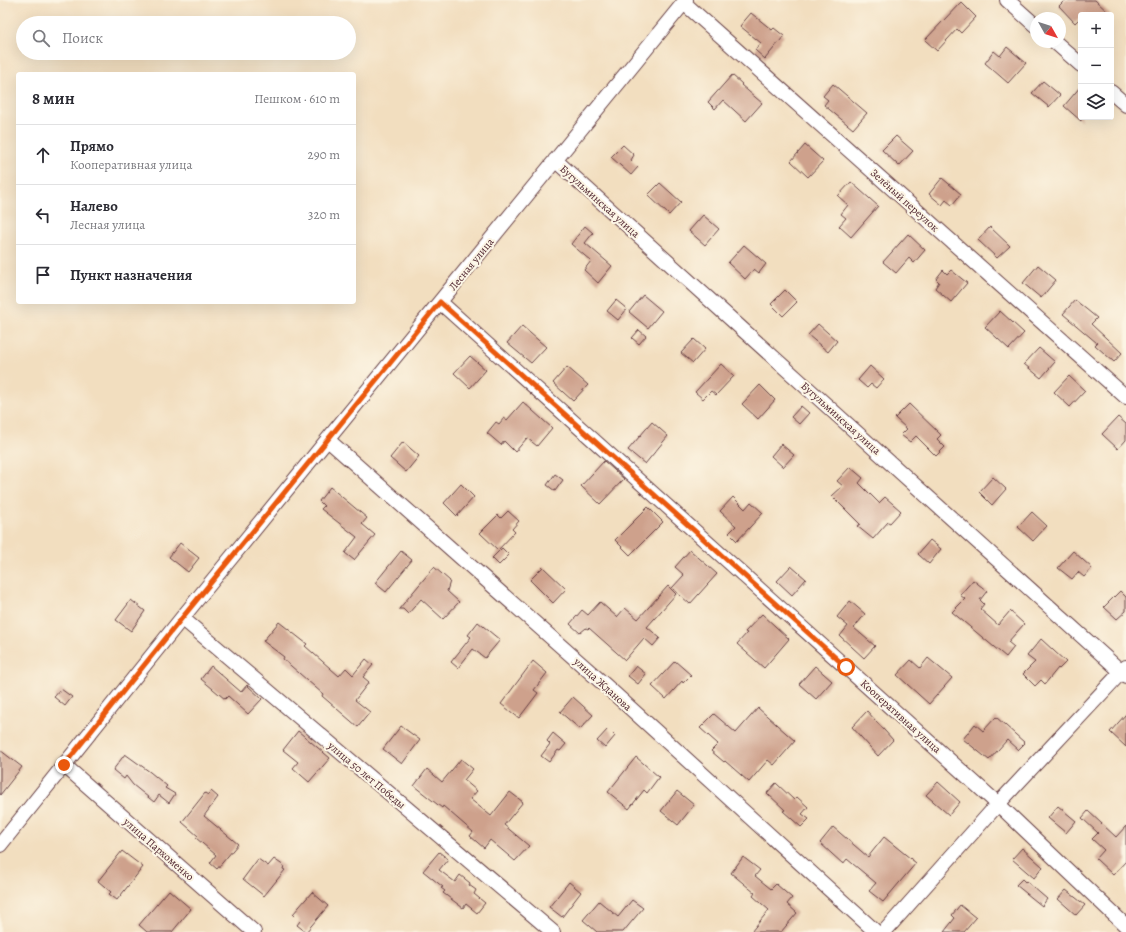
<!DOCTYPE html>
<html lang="ru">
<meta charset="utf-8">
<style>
:root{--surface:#fff;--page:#f2f2f3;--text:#2b2b33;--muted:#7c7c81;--line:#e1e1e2}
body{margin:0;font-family:Alegreya,serif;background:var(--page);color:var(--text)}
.controls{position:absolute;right:12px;top:12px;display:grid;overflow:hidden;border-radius:4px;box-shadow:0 4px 16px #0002}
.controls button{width:36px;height:36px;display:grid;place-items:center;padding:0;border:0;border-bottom:1px solid var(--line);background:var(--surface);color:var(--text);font:20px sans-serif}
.compass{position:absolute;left:1030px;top:12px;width:36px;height:36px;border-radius:50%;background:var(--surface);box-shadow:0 4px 16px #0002;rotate:129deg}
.stop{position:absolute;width:12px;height:12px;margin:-9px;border:3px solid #ea580c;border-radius:50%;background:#fff}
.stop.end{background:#ea580c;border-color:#fff;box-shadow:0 1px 4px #0008}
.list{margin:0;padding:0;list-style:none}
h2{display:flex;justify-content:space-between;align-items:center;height:52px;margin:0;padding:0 16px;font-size:17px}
h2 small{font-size:13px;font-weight:400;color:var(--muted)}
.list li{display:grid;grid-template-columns:26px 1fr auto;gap:12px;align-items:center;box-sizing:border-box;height:60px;padding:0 16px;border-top:1px solid var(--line)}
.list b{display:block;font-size:15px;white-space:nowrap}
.list p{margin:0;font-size:13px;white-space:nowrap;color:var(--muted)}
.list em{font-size:13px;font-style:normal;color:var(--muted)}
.icon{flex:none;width:22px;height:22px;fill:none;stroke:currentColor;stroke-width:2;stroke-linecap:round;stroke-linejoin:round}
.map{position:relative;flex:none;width:1126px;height:932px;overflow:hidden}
.search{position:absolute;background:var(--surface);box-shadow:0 4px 16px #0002;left:16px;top:16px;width:340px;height:44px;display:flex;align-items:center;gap:10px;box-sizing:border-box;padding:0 14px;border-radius:22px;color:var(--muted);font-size:15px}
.panel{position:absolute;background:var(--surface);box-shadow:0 4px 16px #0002;left:16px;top:72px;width:340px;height:232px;border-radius:4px}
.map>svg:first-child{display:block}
</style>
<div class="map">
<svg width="1126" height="932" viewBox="0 0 1126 932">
<rect width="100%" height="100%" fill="#fcf5e5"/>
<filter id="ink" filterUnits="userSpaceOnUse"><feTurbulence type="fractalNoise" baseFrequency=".025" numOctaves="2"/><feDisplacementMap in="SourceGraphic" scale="8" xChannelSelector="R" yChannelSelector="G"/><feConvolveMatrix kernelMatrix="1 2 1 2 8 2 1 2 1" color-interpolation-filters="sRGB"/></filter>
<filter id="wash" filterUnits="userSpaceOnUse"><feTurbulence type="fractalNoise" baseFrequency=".012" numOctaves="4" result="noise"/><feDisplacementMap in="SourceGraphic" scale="16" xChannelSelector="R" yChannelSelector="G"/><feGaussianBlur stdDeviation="0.9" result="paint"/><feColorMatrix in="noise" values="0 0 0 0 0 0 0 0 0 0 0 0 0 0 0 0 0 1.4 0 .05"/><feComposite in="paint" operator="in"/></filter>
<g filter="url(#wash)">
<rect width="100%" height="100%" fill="#f2debf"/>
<g id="blocks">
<!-- building -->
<path fill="#cea18c" d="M1065,0H1095L1111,15H1081V17L1075,23L1059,6Z
M961,2L976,17L961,33L957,29L937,51L925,40Z
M751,13L772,30L774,28L784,36L765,59L755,50L761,43L740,26Z
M1007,47L1026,63L1008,83L985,63L994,51L1000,56Z
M732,75L742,84L741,85L762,103L746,121L723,100L715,109L708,102Z
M1043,81L1060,95L1049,107L1032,93Z
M833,84L867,113L853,129L824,105L828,100L823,96Z
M1081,86V121L1064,106Z
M896,136L913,151L899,166L882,150Z
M623,145L634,155L631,160L638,167L631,175L611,157Z
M805,145L823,161L808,177L791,161Z
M942,178L961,194L952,205L946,200L942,205L929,194Z
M851,182L878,206L851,237L839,226L846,218L841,214L848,205L838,196Z
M660,183L681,202L669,215L648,195Z
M703,215L719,229L705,245L689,231Z
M585,226L593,233L585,243L612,266L598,283L584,270L591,261L571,244Z
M990,227L1010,246L997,258L978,240Z
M908,234L925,250L914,263L909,258L896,273L883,262Z
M744,245L766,264L759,273L754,269L745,279L728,263Z
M1038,265L1056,280L1041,298L1023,283Z
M943,270L947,274L951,270L967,283L951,302L935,288L939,282L936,279Z
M785,290L797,302L783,316L771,304Z
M643,295L662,311L648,328L629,312Z
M616,300L627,309L618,320L607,311Z
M1075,300L1097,318L1091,324L1122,353L1114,362L1095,345L1097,343L1063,314Z
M1000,311L1024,333L1009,349L985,327Z
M818,324L837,341L828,352L808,335Z
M522,326L546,347L531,363L507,343Z
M639,330L646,336L639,344L632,338Z
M694,339L705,349L693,363L681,353Z
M1039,348L1055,362L1041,378L1024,364Z
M470,356L486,370L470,388L454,373Z
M721,364L734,376L716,395L711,391L703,399L695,392Z
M870,366L884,379L876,388L871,384L867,388L858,380Z
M567,367L588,385L573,401L553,383Z
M1069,376L1085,391L1070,407L1054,392Z
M760,385L775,400L758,419L742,404Z
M523,402L552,428L537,446L527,438L515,452L504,441L501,445L487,433L496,422L499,424L504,418L507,420Z
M909,404L941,435L937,439L945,447L936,456L916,436L910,442L901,435L907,429L895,418Z
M801,406L809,413L799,424L791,417Z
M1118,417L1126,424V440L1118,449L1102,434Z
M652,422L668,436L645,464L628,450Z
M403,442L419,456L406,472L390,458Z
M781,444L794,455L783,467L771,456Z
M604,461L624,479L600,504L581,486Z
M850,467L863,478L859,483L879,503L885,497L901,511L890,523L888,522L873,539L857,526L860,524L832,496L843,486L837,481Z
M555,474L563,480L555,491L547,485Z
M993,477L1006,489L992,505L979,492Z
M461,484L474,497L457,516L444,503Z
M330,487L367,518L362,524L375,535L354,560L345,553L357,537L321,509L324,506L319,501Z
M733,497L745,509L751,502L763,513L737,541L729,533L736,526L720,511Z
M648,507L663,522L630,555L615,540Z
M508,511L519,521L512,529L515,532L498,550L480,533L498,515L501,518Z
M1032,512L1047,526L1033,541L1018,527Z
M930,540L941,549L929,564L918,554Z
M180,543L199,558L188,572L169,557Z
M502,548L509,555L499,565L492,558Z
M690,550L717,574L690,604L672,588L684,575L675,567Z
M401,551L412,560L386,592L375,583Z
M1073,551L1092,568L1084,577L1078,572L1072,579L1058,568Z
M791,566L806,579L792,595L777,581Z
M434,567L450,581L447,591L459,602L443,619L421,599L408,614L403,609H399Z
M543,567L566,589L553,603L530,580Z
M973,580L987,591L980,600L984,604L980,609L998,625L1010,611L1024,624L1008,642L1014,647L1006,657L952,612L965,599L960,595Z
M668,586L676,594L647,627L660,638L653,646L644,638L625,660L589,628L588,629L586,628L580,633L570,624L582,610L588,615L600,602L617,617L625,608L638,619Z
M1120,591L1126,597V611L1117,619L1104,607Z
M131,600L145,611L131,631L116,620Z
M850,601L865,614L854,628L875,646L864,658L840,636L848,626L837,617Z
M762,614L789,639L764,668L737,644L747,633L745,632Z
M279,622L307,644L305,646L339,676L346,668L353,675L366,659L373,665L363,677L369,682L355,700L370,712L358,727L322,696L323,694L283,659L284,657L263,641Z
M478,622L500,640L485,658L473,649L458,668L451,662L471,637L468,635Z
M1041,639L1066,662L1059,669L1058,668L1045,684L1041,680L1035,686L1023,674L1035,662L1027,656Z
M928,658L952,678L929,704L897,675L911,660L920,668Z
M533,661L547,673L534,690L538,693L519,718L501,704Z
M675,661L691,675L683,683L682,681L666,699L652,686Z
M211,666L241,692L247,685L262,699L248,714L228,696L225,699L201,679Z
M636,666L646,674L638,684L628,676Z
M815,666L832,681L816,699L799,684Z
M61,689L72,697L65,706L54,697Z
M573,697L593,715L580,729L560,712Z
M758,708L795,741L774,765L768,760L749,782L725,761L724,762L711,751L718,744L700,728L714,714L736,733Z
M867,711L893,740L878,756L852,727Z
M1126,714V747L1110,732Z
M996,717L1025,743L1018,750L1007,740L989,760L963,739L975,724L983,731Z
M401,726L420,740L402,764L383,749Z
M608,729L615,736L605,748L597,741Z
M298,731L330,758L309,782L293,768L298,762L283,750Z
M553,733L566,744L560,751L558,750L549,762L541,756L550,744L547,741Z
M0,750L22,767L0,795Z
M125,754L150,772L167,786L165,788L175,794L169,803L159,795L154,802L133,785L126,776L124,779L113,770Z
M636,757L659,777L647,793L644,790L629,809L608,792Z
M461,759L473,769L464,780L477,791L470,799L491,816L510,792L523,802L504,825L529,846L515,861L490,840L484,848L470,836L473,832L443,806L442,808L414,786L427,769L442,782Z
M938,782L960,802L949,815L926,795Z
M776,783L794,800L797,797L808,807L802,814L809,819L801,827L783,811L785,810L767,793Z
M211,791L218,797L204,816L238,844L217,869L210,863L216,855L196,838L198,836L182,822L205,793L208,795Z
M677,791L694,805L678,825L661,811Z
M1058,806L1076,821L1066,833L1048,818Z
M1088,811L1116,837L1126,826V861L1113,875L1096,859L1104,850L1092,839L1098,833L1082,818Z
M833,827L868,857L884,837L916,863L883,902L869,891L876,883L847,859L843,864L820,843Z
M1022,848L1043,867L1034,878L1012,859Z
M122,851L143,867L117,900L109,894L111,892L98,881Z
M439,852L448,859L439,870L455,882L460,875L470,883L469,885L476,890L474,894L485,903L477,913L466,904L463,908L443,893L445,891L441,888L443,887L423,871Z
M743,857L760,870L755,876L771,889L776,884L792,898L787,904L797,913L781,932H751L769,910L753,896L755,893L731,873Z
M258,859L268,866L274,859L284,866L283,869L285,870L264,896L243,879Z
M1022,879L1025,882L1026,881L1047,899L1042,906L1016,885Z
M569,882L581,892L562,917L549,907Z
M169,890L191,909L172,932H147L139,925Z
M1066,890L1085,905L1076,915L1058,899Z
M312,892L328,906L306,932L297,925L300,921L293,914Z
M632,900L643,908L623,932H597L583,920L599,901L618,917Z
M960,905L976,918L964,932H944L955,918L952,915Z"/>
</g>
</g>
<g filter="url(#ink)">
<use href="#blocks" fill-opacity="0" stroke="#633c41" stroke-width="1"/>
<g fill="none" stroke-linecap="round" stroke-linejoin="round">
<!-- street casing -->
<g stroke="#633c41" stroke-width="16">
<path id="street" d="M1007,0L1036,26
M684,3L1126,397
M1055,42L1081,65
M1111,92L1126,105
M555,160L1126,676
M440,302L998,804L1126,926
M328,440L606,686L876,932
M182,618L553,932
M64,765L254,932
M0,845L182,618L686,0
M884,932L998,804L1126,667"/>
</g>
<!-- street -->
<use href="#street" stroke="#fff" stroke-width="14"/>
</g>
</g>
<g fill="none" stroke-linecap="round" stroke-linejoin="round" filter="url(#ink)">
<!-- route -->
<path stroke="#ea580c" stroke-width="5" d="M64,765L182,618L440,302L846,667"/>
</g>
<g text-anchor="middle" stroke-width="4" stroke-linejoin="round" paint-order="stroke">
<!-- street labels -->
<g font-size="11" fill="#4a1f2b" stroke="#fcf5e5">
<text transform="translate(905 200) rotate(42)" y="4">Зелёный переулок</text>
<text transform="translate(600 201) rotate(42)" y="4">Бугульминская улица</text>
<text transform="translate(471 264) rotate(-51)" y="4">Лесная улица</text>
<text transform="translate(841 418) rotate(42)" y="4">Бугульминская улица</text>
<text transform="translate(603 684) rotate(42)" y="4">улица Жданова</text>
<text transform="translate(901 716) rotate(42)" y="4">Кооперативная улица</text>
<text transform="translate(367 775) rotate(40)" y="4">улица 50 лет Победы</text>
<text transform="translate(159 849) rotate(41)" y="4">улица Пархоменко</text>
</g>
</g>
</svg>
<div class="controls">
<button>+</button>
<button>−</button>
<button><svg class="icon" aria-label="layers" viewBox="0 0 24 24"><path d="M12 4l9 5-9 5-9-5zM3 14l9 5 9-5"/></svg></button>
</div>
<svg class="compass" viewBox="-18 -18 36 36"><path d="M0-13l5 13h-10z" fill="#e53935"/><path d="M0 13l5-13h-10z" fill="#7c7c81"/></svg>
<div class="stop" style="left:846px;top:667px"></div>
<div class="stop end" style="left:64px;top:765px"></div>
<div class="search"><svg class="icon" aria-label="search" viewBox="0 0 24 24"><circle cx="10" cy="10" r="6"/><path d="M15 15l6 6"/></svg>Поиск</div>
<section class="panel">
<h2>8 мин<small>Пешком · 610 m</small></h2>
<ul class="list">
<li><svg class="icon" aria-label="ahead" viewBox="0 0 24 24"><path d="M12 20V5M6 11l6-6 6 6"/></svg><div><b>Прямо</b><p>Кооперативная улица</p></div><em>290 m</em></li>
<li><svg class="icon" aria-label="left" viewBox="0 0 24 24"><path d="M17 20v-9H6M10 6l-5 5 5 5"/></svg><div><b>Налево</b><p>Лесная улица</p></div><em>320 m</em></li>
<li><svg class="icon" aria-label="arrive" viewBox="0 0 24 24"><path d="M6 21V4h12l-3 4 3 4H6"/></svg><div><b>Пункт назначения</b></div></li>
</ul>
</section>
</div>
